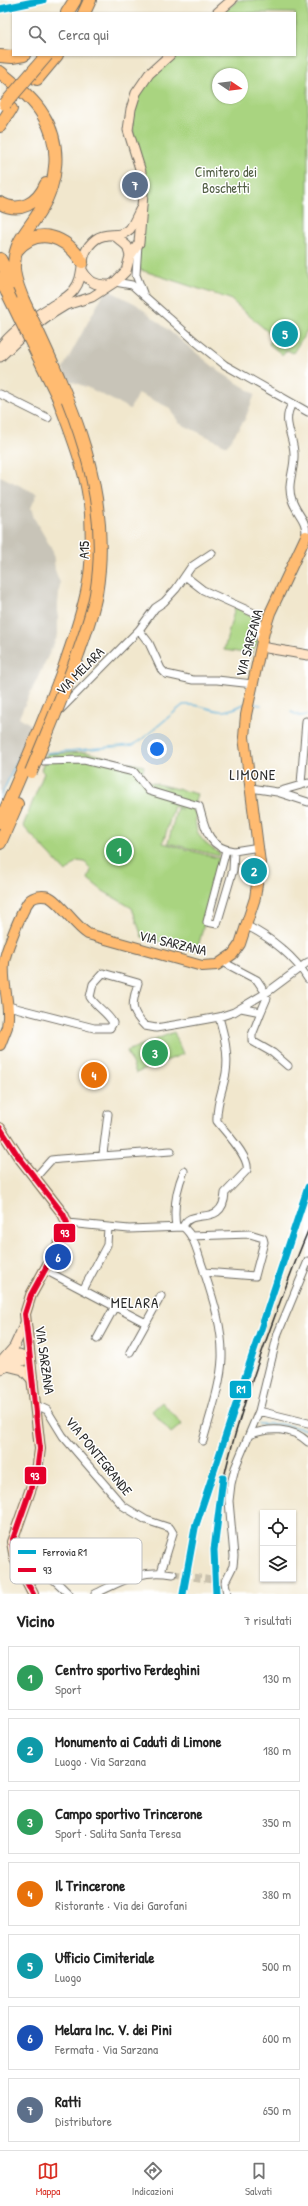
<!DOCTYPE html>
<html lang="it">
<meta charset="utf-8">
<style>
:root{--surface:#fff;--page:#f2f2f2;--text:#222;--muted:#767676;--line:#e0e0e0;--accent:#d93025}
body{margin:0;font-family:"Patrick Hand",sans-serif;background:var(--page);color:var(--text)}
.controls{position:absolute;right:12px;bottom:12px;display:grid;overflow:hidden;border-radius:0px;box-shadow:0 1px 3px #0004}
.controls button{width:36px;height:36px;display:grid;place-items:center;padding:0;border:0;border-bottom:1px solid var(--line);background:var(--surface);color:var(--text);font:20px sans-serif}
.compass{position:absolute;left:212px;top:68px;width:36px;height:36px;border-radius:50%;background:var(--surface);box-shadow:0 1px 3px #0004;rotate:103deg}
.you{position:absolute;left:157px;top:749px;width:14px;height:14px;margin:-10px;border:3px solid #fff;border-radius:50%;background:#1a73e8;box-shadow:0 0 0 6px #1a73e833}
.badge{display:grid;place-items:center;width:26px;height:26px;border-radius:50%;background:var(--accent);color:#fff;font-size:13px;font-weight:700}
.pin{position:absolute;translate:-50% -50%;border:2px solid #fff;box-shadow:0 1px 4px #0006}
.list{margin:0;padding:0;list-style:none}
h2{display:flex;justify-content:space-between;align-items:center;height:52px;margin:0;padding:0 16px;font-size:17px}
h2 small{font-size:13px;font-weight:400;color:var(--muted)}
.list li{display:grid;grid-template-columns:26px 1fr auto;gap:12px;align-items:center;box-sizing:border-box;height:64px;margin:0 8px 8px;padding:0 8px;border:1px solid var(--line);border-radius:0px}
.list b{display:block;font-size:15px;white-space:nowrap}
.list p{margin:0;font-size:13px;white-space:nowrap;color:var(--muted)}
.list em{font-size:13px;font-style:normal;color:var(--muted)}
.icon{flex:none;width:22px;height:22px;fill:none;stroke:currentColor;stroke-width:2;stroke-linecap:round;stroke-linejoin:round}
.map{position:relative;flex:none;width:308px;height:1594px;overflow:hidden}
.search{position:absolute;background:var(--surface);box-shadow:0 1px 3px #0004;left:12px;right:12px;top:12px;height:44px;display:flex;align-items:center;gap:10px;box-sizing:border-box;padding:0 14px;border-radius:0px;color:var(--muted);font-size:15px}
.sheet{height:556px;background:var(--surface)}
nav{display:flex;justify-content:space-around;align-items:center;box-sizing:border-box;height:56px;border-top:1px solid var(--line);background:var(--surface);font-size:11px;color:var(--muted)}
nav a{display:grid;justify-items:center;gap:2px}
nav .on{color:var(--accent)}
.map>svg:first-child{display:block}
</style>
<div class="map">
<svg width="308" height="1594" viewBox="0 0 308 1594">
<rect width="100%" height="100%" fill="#fff"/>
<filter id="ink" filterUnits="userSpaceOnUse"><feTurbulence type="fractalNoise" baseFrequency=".025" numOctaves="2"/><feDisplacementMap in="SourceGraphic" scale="8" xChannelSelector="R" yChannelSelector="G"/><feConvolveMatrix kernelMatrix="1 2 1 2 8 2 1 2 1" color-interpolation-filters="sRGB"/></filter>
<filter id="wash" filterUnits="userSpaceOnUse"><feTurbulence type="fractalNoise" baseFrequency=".012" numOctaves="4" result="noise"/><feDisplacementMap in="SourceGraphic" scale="16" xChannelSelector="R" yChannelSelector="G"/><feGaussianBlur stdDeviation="0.9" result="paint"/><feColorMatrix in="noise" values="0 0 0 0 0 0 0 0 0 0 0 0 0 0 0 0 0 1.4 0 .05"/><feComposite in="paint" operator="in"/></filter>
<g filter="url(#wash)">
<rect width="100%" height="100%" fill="#f1e7cd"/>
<!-- industrial -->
<path fill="#c8c4b8" d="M106,289L136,304L220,372L255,394L245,419L227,446L179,423L170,408L138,393L130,409L91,389L66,379L63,368Z
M0,476L37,494L31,508L34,518L53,551L55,570L60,583L58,604V635L19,717L33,726L0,796Z"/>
<!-- green -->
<path fill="#a9d480" stroke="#6a8056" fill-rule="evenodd" d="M238,0H308V329L293,353L287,350L283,355L269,344L274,335L267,331L230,299L138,269L143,213L132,121C137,85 151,78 176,55H295V13H223ZM218,74H242V98H218Z
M235,607L257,620L258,642L251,654L224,650Z
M86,752L144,766L141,780L197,794L192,811L197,813C191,831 204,845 220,853L219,856L168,843L177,808L182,809L174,806L163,843L221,859L197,951L142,937L132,908L103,891L88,879L91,870L85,862L77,861L66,872L23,826L44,773L41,770L47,754Z
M174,1032L183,1054L136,1073L127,1051Z
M162,1402L182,1424L171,1433L152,1411Z"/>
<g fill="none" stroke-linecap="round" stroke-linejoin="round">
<!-- stream -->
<path stroke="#5cb0d8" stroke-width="1.5" d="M254,704L261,705
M291,712L300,716L308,715
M47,753L133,745L141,740L183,705C212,703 214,720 244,704
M0,798L20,755
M259,1424H280L308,1430"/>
</g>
</g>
<g filter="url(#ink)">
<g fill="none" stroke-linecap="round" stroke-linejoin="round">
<!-- street-tunnel -->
<path stroke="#c9c1ad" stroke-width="7" stroke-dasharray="7 3.5" stroke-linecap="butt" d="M173,1574L225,1582"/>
<!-- street casing -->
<g stroke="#706d64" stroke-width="9">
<path id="street" d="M138,244L136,275L143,293
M115,282L132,285L195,341L225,365L308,412
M0,394L48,418
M292,404C281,422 294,436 294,454C295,470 286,484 292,500C297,515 307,519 306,536
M185,576L203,590L254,613L258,620L260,639
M139,630L149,643L161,669L166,674L193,680H217L253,684
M60,710L139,630L155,608L164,602L176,589L191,567L212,553
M33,758L43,761L84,760L134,772L149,791L199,806C205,828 208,848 234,851
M301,784L306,721
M251,788L277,792L308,802
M277,792L308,783
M226,850L207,922L217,924L233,870L234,851L259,847
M247,926C270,937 295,957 308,979
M223,962L257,980L263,989
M8,1006L94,1028H110L113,1023C108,1013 96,1007 90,997L93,984L103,973L138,983C132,1003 129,1010 145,1026L156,1028L180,1024L219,1017L234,1012L269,991L308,962
M241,1008L261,1012L252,1035V1041L273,1053L288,1066
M261,1012L267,998
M103,1154L108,1114
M35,1178L51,1160L60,1159L171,1151
M67,1223L129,1229L183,1227
M176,1227C173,1207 176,1190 184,1171
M191,1236L250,1234L263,1238L264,1242L255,1276L204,1272
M45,1270L146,1323
M83,1290L107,1245L108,1227
M97,1339L115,1306
M130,1352L161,1296
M36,1405L47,1410L63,1436L123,1506L146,1520L170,1528L173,1533L161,1572
M259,1411L308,1423
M249,1435C269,1427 292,1427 308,1442
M203,1441C210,1415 221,1385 222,1358C223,1327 212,1296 203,1268C198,1255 195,1236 183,1227C190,1206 223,1229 225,1193L247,1170C250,1157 225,1132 217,1121C216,1103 223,1090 226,1073C229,1054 224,1035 219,1017
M28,1582C51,1569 51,1578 69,1594
M95,1594C124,1580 140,1569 173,1574
M227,1594L225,1582L233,1566L234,1556L229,1501L231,1484L235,1468L259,1411L278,1333L308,1261"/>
</g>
<!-- secondary casing -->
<g stroke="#706d64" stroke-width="11">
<path id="secondary" d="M217,13L232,0
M114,235L127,246L130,256
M82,270C88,281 95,286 109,285
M0,348C11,332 32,318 49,308C57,302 67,299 74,290C87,274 76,254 96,239C107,231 120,239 130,229C134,223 137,216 140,210
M0,357L22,336L53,313L66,305L92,297L115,282L126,271L130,256L139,243L143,194L141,172L128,130L131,109L136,93L149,74L170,55
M261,647L308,655
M6,1358L19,1354L30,1358
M0,1363L14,1347L25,1323
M11,1367L23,1370L33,1381
M0,1369L30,1358"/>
</g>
<!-- primary casing -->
<g stroke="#706d64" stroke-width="12">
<path id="primary" d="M0,1045L7,1027L8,1018C9,1000 2,982 4,963C5,952 22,910 29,901C34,896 42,895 49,897C60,902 74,925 88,934L202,966L217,965L233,954L240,944L255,898L260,863L244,737L246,715L264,632L270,613L306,536
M0,1128L18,1156L63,1214L67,1223L64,1235L31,1295L25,1314L40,1449L37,1471L12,1542L15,1559L33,1594"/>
</g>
<!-- highway casing -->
<g stroke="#706d64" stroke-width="14">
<path id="highway" d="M67,13L75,0
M84,13L90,0
M0,56L12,57L24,55
M0,72C15,85 33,98 43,115C62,145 58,182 40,211C28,231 15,240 14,265C13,277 19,289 23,300
M37,79L57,55
M0,126L11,109
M0,203C20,214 38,203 46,184
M17,250C38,225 67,237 82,262
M0,259L13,285
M0,278L7,292
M0,822C23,770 46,718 65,665C74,639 83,614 88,587C93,563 92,538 91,514C88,473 72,435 58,397
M0,843L17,804"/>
</g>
<!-- street -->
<use href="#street" stroke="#fff" stroke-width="7"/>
<!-- secondary -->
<use href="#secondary" stroke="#ffe4c6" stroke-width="9"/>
<!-- primary -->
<use href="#primary" stroke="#ffbb71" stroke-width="10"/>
<!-- highway -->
<use href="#highway" stroke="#ffbb71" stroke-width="12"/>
<!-- rail -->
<path stroke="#2b2b2b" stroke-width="1.5" d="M0,9L43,0
M216,1594C208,1516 231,1442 256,1369C272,1323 289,1276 308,1231"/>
<!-- highway-bridge casing -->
<g stroke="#706d64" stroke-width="14" stroke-linecap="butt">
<path id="highway-bridge" d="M5,104L47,55
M7,292L58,397
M23,300C67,394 114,487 96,594C92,615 85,634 78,654C64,694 47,733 31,772"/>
</g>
<!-- highway-bridge -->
<use href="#highway-bridge" stroke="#ffbb71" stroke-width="12"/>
<!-- bus-1 casing -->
<g stroke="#fff" stroke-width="9">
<path id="bus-1" d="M0,1128L18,1156L63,1214L67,1223L64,1235L31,1295L25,1314L40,1449L37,1471L12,1542L15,1559L33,1594"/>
</g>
<!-- bus-1 -->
<use href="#bus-1" stroke="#e4002b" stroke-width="6"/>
<!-- rail-1 casing -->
<g stroke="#fff" stroke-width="10">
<path id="rail-1" d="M0,9L43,0
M183,1594L195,1528L308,1187
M216,1594L214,1550L223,1478"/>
</g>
<!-- rail-1 -->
<use href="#rail-1" stroke="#00a9ce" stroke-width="7"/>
</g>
</g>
<g text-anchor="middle" stroke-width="3" stroke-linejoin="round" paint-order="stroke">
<!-- park labels -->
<g font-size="14" fill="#515e44" stroke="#fff">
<text x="226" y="177">Cimitero dei<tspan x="226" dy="16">Boschetti</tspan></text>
</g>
<!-- street labels -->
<g font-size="14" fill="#2b2b2b" stroke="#fff">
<text transform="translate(84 550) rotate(-89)" y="5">A15</text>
<text transform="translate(249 643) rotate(-75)" y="5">VIA SARZANA</text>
<text transform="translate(80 671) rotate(-45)" y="5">VIA MELARA</text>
<text transform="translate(173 943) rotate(13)" y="5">VIA SARZANA</text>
<text transform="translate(45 1360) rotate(82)" y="5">VIA SARZANA</text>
<text transform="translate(99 1456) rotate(51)" y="5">VIA PONTEGRANDE</text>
</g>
<!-- neighbourhood labels -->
<g font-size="15" letter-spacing="1" fill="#2b2b2b" stroke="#fff">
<text x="253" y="780">LIMONE</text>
<text x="135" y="1308">MELARA</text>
</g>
</g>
<!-- legend -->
<rect x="10" y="1538" width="132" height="46" rx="6" fill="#fff" stroke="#bfbfbf" stroke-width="1"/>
<rect x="18" y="1550" width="18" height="4" fill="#00a9ce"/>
<rect x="18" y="1568" width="18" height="4" fill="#e4002b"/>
<g font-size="11" fill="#2b2b2b">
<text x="43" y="1556">Ferrovia R1</text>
<text x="43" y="1574">93</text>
</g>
<g stroke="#fff" stroke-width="1.5">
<rect x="53" y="1223" width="23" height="20" rx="4" fill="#e4002b"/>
<rect x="229" y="1380" width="23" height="19" rx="4" fill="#00a9ce"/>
<rect x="24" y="1466" width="23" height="19" rx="4" fill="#e4002b"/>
</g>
<g font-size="11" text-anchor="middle" font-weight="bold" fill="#fff">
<text x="65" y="1237">93</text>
<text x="241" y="1393">R1</text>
<text x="35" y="1480">93</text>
</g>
</svg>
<div class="controls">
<button><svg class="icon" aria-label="locate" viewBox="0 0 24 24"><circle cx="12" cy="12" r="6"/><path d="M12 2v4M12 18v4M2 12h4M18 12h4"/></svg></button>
<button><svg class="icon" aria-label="layers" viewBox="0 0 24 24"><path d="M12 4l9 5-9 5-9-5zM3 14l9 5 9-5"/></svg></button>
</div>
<svg class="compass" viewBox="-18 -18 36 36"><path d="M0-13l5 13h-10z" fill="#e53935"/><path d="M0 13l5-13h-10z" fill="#767676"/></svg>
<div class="you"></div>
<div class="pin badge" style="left:119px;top:851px;background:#2e9e5b">1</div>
<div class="pin badge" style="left:254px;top:871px;background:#0f9aa8">2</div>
<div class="pin badge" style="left:155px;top:1053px;background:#2e9e5b">3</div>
<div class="pin badge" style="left:94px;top:1075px;background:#e8710a">4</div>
<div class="pin badge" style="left:285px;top:334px;background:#0f9aa8">5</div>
<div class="pin badge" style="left:58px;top:1257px;background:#1a4fb4">6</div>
<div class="pin badge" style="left:135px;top:185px;background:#5c6f8a">7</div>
<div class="search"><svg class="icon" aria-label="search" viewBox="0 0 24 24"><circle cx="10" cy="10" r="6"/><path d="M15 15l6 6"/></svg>Cerca qui</div>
</div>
<section class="sheet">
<h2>Vicino<small>7 risultati</small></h2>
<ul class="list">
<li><span class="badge" style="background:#2e9e5b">1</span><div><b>Centro sportivo Ferdeghini</b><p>Sport</p></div><em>130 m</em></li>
<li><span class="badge" style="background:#0f9aa8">2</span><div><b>Monumento ai Caduti di Limone</b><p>Luogo · Via Sarzana</p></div><em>180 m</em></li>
<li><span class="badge" style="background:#2e9e5b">3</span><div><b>Campo sportivo Trincerone</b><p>Sport · Salita Santa Teresa</p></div><em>350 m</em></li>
<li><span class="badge" style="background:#e8710a">4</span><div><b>Il Trincerone</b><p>Ristorante · Via dei Garofani</p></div><em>380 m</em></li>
<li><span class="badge" style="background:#0f9aa8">5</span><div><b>Ufficio Cimiteriale</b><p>Luogo</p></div><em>500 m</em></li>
<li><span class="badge" style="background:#1a4fb4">6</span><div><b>Melara Inc. V. dei Pini</b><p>Fermata · Via Sarzana</p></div><em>600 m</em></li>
<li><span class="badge" style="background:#5c6f8a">7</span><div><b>Ratti</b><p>Distributore</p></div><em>650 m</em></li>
</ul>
</section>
<nav>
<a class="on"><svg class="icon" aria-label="map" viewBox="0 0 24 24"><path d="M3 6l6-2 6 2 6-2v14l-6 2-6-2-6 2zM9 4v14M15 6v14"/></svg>Mappa</a>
<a><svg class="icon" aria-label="directions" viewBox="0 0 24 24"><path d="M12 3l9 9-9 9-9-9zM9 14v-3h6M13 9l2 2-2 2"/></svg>Indicazioni</a>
<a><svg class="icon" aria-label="saved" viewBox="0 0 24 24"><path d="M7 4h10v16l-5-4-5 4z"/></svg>Salvati</a>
</nav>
